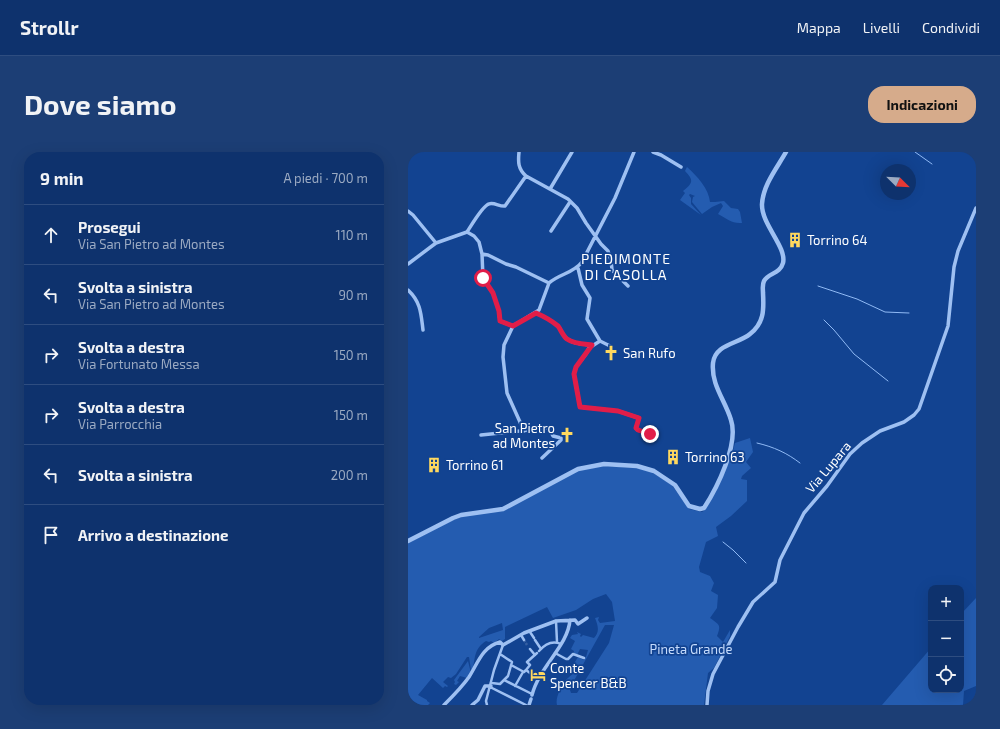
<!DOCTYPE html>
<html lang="it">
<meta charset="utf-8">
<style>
:root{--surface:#0e326d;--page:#1c3e75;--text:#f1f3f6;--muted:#9baac2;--line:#2e4d80;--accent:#d6ab8b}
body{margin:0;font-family:"Exo 2",sans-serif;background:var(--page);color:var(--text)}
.controls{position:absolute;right:12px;bottom:12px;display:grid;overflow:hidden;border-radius:8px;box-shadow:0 4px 16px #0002}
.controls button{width:36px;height:36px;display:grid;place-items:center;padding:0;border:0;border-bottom:1px solid var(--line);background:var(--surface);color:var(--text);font:20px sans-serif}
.compass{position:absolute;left:472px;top:12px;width:36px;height:36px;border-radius:50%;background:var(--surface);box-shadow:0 4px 16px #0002;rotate:114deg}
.stop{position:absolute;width:12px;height:12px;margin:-9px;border:3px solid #e11d48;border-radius:50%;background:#fff}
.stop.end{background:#e11d48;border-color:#fff;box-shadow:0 1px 4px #0008}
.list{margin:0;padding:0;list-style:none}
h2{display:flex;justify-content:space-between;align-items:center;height:52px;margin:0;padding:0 16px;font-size:17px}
h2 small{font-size:13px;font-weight:400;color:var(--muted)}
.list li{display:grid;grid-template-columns:26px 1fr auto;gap:12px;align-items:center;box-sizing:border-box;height:60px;padding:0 16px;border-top:1px solid var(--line)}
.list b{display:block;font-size:15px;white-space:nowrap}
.list p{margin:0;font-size:13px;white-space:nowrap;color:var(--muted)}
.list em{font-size:13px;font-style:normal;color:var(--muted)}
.icon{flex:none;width:22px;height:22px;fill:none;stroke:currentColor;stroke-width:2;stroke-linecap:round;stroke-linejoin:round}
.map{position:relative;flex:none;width:568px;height:553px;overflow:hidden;border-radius:16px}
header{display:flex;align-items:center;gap:24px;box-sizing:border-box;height:56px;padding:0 20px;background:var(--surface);border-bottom:1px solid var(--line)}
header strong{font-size:19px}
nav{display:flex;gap:22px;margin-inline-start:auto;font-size:14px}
.intro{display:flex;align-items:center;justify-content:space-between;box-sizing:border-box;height:96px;padding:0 24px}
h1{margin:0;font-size:28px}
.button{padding:10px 18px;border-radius:16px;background:var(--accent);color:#111;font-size:14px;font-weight:700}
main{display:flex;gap:24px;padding:0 24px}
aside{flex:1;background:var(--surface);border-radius:16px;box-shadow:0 4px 16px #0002}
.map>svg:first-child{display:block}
</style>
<header>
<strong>Strollr</strong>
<nav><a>Mappa</a><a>Livelli</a><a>Condividi</a></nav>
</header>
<div class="intro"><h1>Dove siamo</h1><a class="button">Indicazioni</a></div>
<main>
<aside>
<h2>9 min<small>A piedi · 700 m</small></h2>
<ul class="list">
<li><svg class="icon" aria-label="ahead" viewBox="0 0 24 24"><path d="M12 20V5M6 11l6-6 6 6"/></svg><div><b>Prosegui</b><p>Via San Pietro ad Montes</p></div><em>110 m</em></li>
<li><svg class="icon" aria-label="left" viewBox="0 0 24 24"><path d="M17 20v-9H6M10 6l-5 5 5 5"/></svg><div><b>Svolta a sinistra</b><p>Via San Pietro ad Montes</p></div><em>90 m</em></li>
<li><svg class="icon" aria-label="right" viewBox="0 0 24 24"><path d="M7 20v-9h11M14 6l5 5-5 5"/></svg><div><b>Svolta a destra</b><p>Via Fortunato Messa</p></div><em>150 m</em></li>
<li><svg class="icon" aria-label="right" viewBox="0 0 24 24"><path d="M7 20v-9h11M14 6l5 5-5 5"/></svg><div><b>Svolta a destra</b><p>Via Parrocchia</p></div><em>150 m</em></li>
<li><svg class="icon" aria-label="left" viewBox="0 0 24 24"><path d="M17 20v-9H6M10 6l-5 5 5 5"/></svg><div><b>Svolta a sinistra</b></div><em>200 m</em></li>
<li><svg class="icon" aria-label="arrive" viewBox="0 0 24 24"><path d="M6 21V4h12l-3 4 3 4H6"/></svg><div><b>Arrivo a destinazione</b></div></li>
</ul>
</aside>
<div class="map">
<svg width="568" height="553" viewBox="0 0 568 553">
<rect width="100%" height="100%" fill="#124391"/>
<!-- green -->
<path fill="#245cb0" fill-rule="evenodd" d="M279,15C289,24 301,37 302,50H307L316,49L323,56L330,57L332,60L334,71C324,72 318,66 310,62L315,54L313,51L304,55L294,62L284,50L285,45L287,44L282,42L281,43L283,46V52L293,63L272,48L277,41L275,39C285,31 286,28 277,19Z
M342,286L345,300L338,310L343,316L334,324L333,327L339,328V349L323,364L308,375L310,384L298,390L291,415L292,420L302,424L306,431L303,439L310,443L309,456L302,466C312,473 313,473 309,484L315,490L322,478V484L306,516L300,521L296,553H149C147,546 153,535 157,529C160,525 166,522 170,516L165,513L170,505L176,508L178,505L180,498L172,497L169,503L166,501V499L163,497L167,489L162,486L164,483L170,482L169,480L173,482L172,484L173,485L175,483L186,486C192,479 190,474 187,466L191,465L190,468L192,471L207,469L204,450L198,442L185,447L168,458L145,466L139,455L97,475V487L94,489L91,487L86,491L83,489L81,490L78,489C67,496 67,504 65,517L63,518L61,505H59L48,522L43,526L40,525L35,530L40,534L39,535L37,534L35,536L24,526L10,543L19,548V549L22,551L20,553H0V391L41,370L53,365L72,361L95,359L168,319L195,314L229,316L244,320L264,333L281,357L294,360L297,358L323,306L327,291ZM94,471L95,478L71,486V485L81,476ZM197,473H206L201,491L169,541H163L162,538L163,534Z
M568,446V534L556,539L555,553H474L523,496V538H553V462Z
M60,509L63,521L59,526L52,524L49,529L51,530L48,533L46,532L47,530L46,528Z"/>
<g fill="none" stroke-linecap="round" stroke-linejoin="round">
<!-- stream -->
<path stroke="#90baf5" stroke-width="1" d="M507,0L524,12
M410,134L449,147L477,160L501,161
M416,168L426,178L446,202L480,229
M349,291C366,295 379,301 392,311
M315,390L325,398L338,411"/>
<!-- pedestrian-tunnel -->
<path stroke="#365fa2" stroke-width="2.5" stroke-dasharray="2.5 1" stroke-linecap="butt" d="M116,488L119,493"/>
<!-- pedestrian -->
<path stroke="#9ec0f2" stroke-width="2.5" d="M148,469L149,490
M122,480L126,486
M113,483L116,488
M127,488L133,497
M122,497L127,503
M131,499C137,492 144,488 153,492
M147,501L158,507H160L165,502L176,506
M103,513L116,520L118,518L130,527
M118,518L122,513L119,510L129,501
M96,528L124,542
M84,531L92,532L100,524L104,510L92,502
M107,534L115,520
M82,535L118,553
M79,553L78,549L86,518L95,493"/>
<!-- minor -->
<path stroke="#9ec0f2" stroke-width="3.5" d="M111,0C110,10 110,17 118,24L160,47L169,56L178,71L193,92L200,99L203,108L204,118L220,134
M245,0L253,3L273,15
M142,37L164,0
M0,59L5,63L28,91
M143,79L162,50
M59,80L66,84L71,90L74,102L75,126L85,141L91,159L92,169L105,174
M59,80C63,74 75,53 81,52C86,50 92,55 97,54L118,24
M74,102L80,103L98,112L108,115L141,131
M0,112L28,91L59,80
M170,116L174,133L182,146L179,167L192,189
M141,131C151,122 166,121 174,110L207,46L226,0
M0,138C13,150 13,162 15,178
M128,161C135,164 144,169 150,174C153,178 155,184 159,187C166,192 175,192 183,193
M192,189L181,196L178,202L168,215L166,222L172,255L210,259L231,266L228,276L230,278L242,282
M192,189L202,194
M116,279L99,241L95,205L96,193L105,174L131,158L141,131
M73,283L141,276L145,284L153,286V288L134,306
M124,543C131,515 160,494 162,468
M36,553C45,544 54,535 61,525C70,511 74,495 92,490L95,493L116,481L148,469L167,468L170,472L179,466
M64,553L70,548L77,534H83
M121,553L123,547
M299,553L300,539L305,522L330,475L345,450L367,430L372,408L396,361L419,334L442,302L454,291L472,279L496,270L506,263L511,257L540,174L546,115L550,99L568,56"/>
<!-- tertiary -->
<path stroke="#9ec0f2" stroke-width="4.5" d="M0,389L45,366L53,363L95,357L170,317L196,312L229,314L246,319L267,333L281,354L292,357L296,356C309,336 331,292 323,268C317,248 303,233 305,211C307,192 330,192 342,182C356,171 356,158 355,141C355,137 354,133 356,129C360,121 372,122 375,111C379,95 353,72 354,52C355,33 369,16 378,0"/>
</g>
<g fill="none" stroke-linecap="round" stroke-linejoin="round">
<!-- route -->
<path stroke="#e11d48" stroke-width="5" d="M75,126L85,141L91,159L92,169L105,174L128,161C135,164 144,169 150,174C153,178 155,184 159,187C166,192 175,192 184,193L168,215L166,222L172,255L210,259L231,266L228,276L230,278L242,282"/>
</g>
<!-- icons -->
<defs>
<g id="building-bare" transform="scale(1.2)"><path d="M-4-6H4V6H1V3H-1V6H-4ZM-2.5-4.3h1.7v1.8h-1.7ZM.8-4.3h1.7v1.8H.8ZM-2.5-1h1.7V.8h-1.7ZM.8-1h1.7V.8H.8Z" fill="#ffd95f" stroke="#124391" stroke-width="2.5" paint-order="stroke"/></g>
<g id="church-bare" transform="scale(1.2)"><path d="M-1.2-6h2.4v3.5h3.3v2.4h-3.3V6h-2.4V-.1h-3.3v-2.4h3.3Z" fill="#ffd95f" stroke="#124391" stroke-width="2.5" paint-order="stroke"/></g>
<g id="hotel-bare" transform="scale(1.2)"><path d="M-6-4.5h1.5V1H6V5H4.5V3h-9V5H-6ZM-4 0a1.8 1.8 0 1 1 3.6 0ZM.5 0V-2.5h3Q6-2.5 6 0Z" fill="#ffd95f" stroke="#124391" stroke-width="2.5" paint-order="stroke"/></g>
</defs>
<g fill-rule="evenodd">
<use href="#building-bare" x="387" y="88"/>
<use href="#church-bare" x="203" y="201"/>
<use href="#church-bare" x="159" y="283"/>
<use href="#building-bare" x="265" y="305"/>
<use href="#building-bare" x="26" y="313"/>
<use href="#hotel-bare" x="130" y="523"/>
</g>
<g text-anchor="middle" stroke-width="3.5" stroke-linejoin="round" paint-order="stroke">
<!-- poi labels -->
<g font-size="13" fill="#fff" stroke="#124391" text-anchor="start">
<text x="399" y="93">Torrino 64</text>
<text x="215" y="206">San Rufo</text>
<text x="147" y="281" text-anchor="end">San Pietro<tspan x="147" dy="15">ad Montes</tspan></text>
<text x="277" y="310">Torrino 63</text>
<text x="38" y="318">Torrino 61</text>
<text x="142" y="521">Conte<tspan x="142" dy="15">Spencer B&amp;B</tspan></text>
</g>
<!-- street labels -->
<g font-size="13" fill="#fff" stroke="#124391">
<text transform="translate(420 315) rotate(-50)" y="5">Via Lupara</text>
</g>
<!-- park labels -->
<g font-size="13" fill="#c6dcfd" stroke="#124391">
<text x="283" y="502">Pineta Grande</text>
</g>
<!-- neighbourhood labels -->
<g font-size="14" letter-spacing="1" fill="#fff" stroke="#124391">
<text x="218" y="112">PIEDIMONTE<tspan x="218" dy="16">DI CASOLLA</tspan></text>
</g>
</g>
</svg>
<div class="controls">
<button>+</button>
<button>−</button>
<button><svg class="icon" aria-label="locate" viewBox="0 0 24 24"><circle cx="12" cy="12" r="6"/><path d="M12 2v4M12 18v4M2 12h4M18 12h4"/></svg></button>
</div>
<svg class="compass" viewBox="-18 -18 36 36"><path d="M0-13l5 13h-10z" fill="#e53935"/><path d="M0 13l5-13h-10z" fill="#9baac2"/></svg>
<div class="stop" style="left:75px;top:126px"></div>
<div class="stop end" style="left:242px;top:282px"></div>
</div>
</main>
